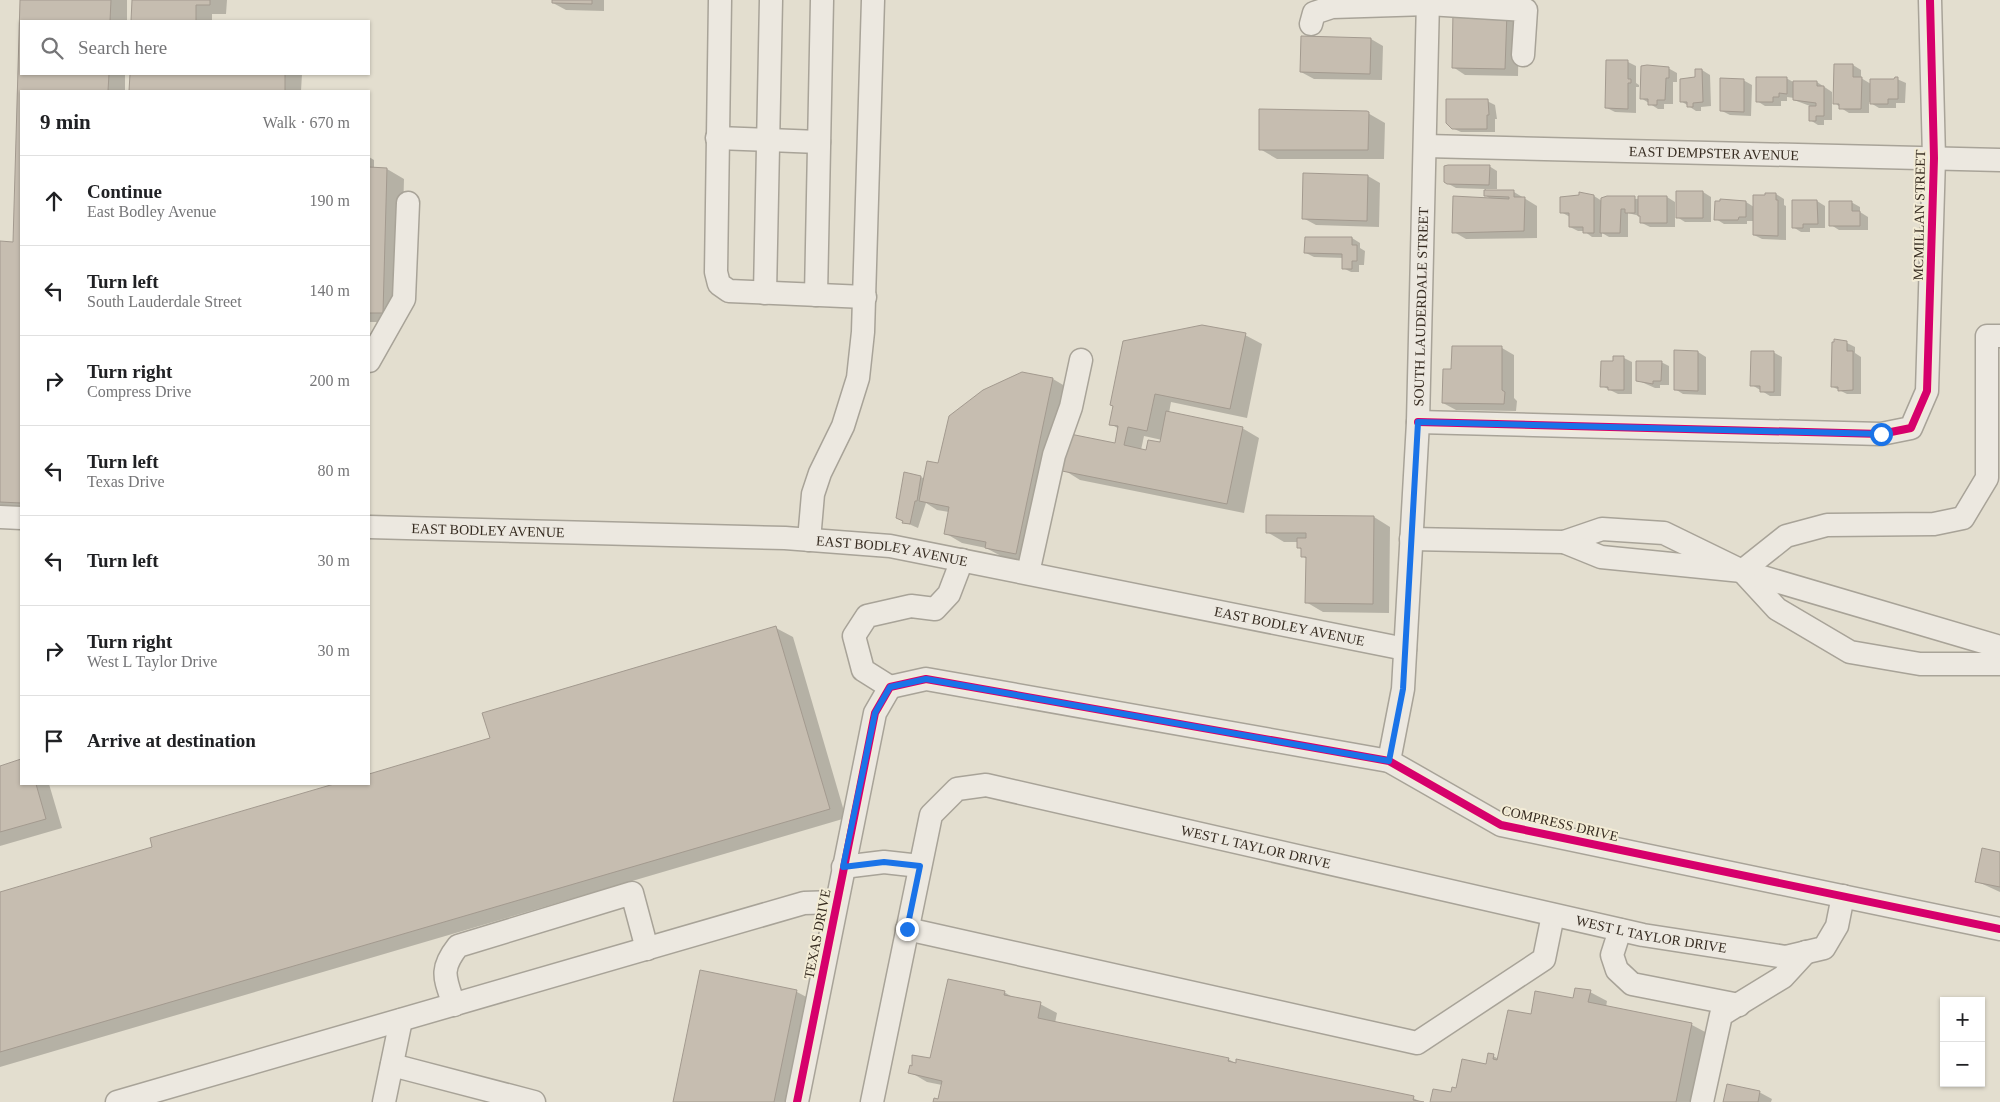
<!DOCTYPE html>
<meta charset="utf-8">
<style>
:root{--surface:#fff;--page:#f2f2f2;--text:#202124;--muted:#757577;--line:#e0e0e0}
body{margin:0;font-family:"Times New Roman",serif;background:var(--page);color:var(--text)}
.controls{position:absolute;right:15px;bottom:15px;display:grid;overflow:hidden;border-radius:0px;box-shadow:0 1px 4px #0004}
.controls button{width:45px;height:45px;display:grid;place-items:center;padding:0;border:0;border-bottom:1px solid var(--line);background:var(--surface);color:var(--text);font:25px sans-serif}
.stop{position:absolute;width:15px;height:15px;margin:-11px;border:4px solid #1a73e8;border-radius:50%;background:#fff}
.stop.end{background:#1a73e8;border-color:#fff;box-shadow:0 1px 5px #0008}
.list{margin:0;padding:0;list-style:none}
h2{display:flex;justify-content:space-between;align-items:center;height:65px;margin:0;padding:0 20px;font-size:21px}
h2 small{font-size:16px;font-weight:400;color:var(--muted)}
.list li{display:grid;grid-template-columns:32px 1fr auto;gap:15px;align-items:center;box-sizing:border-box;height:90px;padding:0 20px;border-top:1px solid var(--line)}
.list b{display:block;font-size:19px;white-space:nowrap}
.list p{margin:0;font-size:16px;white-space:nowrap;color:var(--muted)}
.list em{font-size:16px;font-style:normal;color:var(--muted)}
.icon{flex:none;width:28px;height:28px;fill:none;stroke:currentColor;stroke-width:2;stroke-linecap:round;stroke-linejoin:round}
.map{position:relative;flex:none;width:2000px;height:1102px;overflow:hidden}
.search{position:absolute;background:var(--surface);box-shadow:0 1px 4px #0004;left:20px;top:20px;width:350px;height:55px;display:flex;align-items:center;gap:12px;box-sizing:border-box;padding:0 18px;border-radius:0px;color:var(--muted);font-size:19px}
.panel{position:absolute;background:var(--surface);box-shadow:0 1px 4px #0004;left:20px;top:90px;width:350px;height:695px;border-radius:0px}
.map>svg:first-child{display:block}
</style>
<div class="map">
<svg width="2000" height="1102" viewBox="0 0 2000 1102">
<rect width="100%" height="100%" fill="#e3decf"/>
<!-- shadow -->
<path fill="#0003" fill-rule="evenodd" d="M21,0H127V21H21V74H125V91H21V511L0,510V243H14Z
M133,0H227L226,14H212V21H133Z
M553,0H604V11L566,10L553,3Z
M1454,12L1519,21L1518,76L1465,75L1453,67Z
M1371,39L1383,46L1382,80L1314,79L1301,72Z
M1607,61L1628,62L1636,66V83L1639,85V87H1636V113L1615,112L1607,108Z
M1853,65L1861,70V78L1871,84V80L1897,79L1906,83L1905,103H1896V108H1879L1869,102V113H1849L1841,108L1835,103Z
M1668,68L1677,73V82H1673V104H1664V109H1658L1641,98Z
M1696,70H1702L1710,75L1711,106L1701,107V111H1696L1681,101L1696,78Z
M131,74H302L301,91H131Z
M1786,78L1795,83L1817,82L1832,92V120H1824V125H1818L1810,120V106L1794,100V98L1787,97V101H1781V106H1765L1757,101Z
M1743,80L1752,85L1751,116L1730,115L1722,111Z
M1487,101L1495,105L1497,119H1495V132H1461L1452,128Z
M1366,112L1385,123L1384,159H1277L1260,149Z
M369,157L374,160V169H387L404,179L400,322H369Z
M1489,166L1497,171V189H1486V191L1514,192L1537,206V238L1466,239L1454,232L1492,200L1485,195V189L1456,188L1445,182Z
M1368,176L1380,183L1379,227L1316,225L1303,218Z
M1703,192L1711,197V222H1685L1677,217Z
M1581,194L1594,196L1602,201L1667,197L1675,202V227H1650L1642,223L1640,216L1628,213V237H1609L1602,233V237H1592L1584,231H1578L1570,227V217L1561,212Z
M1776,194L1784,199V205L1786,206V240L1762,239L1754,235V221H1747V224H1724L1716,219V202L1733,200L1746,202L1754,207Z
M1817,201L1825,206V228H1810V232H1801L1793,227Z
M1851,202L1860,207V212L1868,217V230H1839L1831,225Z
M1306,238H1352L1360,243V248L1365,251L1364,265H1359V272H1351L1343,268L1344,258L1314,257L1306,253Z
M1245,335L1262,344L1247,418L1171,402L1169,413L1242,428L1259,438L1244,513L1080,480L1064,470L1116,444L1119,429L1111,424L1114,406ZM1144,436L1162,440L1161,444L1147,451L1141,450Z
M1847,343L1855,347V353L1861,357V394H1847L1833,387Z
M1502,348L1514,355V398L1517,401L1516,411L1456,410L1443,403L1453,370Z
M1698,352L1706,357V395L1683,394L1675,389Z
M1773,352L1782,357L1781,396H1770L1752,385Z
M1624,358L1632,362V394H1618L1602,386L1614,362Z
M1661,362L1669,366V385H1660V388H1655L1637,380Z
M1022,373L1053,379L1070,389L1033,563L1003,557L986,548L962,543L945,533L949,512L937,510L926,503L918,528L904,522L921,477L925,479L939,465Z
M1374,517L1390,527L1389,613L1323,612L1306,602L1307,559L1302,556V550L1298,547V542H1284L1267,532Z
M776,628L793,637L846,818L0,1067V894L154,848L151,839L339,784H369V775L491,739Z
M21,761V784H49L62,828L0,846V767Z
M2000,853V892L1976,881Z
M701,972L797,992L814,1001L793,1102H674Z
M1004,992L1014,998L1040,1004L1057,1013L1055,1023L1228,1059L1237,1064L1413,1098L1421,1102H935L939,1100L942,1085L927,1082L910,1072L931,1060Z
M1590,992L1607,1001L1606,1007L1692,1025L1709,1034L1695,1102H1432L1452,1094L1487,1066L1493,1056L1499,1059L1532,1016Z
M1759,1092L1772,1099L1771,1102H1725Z"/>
<!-- building -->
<path fill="#c6bdb0" stroke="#a39a8f" d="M20,0H111L110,21H21V74H109L108,91H21V503L0,502V241L13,242Z
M132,0H210V5H196V21H131Z
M552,0H592V4L552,3Z
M1453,11L1507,12L1505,69L1452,68Z
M1301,36L1371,38L1370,74L1300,72Z
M1606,60H1628V79H1631V83H1628V109L1605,108Z
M1834,64H1853V77H1862L1861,109H1839V104H1833Z
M1647,65L1669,67V78H1666L1665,100H1657V105H1648V99H1640L1641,66Z
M1695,69H1702L1703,102L1693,103V107H1687V102H1680V79L1695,77Z
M130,74H285V91H129Z
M1756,77H1787V94L1779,93V97H1773V102H1756Z
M1895,77H1898V99H1888V104H1870V79H1894Z
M1720,78L1744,79V112L1720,111Z
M1793,81H1817V86H1824V116H1816V121H1809V106H1816V103L1793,100Z
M1446,99H1488L1489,115H1487V129H1452L1446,123Z
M1259,109L1367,111L1369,112L1368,150H1259Z
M1448,165H1490L1489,185L1447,184L1444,182V166Z
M369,167L387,168L383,313H369Z
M1303,173L1368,175L1367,221L1302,219Z
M1484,190H1514V197H1525L1524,231L1452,233L1453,196L1509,199V197L1484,196Z
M1676,191H1703V218H1676Z
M1579,192L1594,195V233H1583V227H1569V213H1560V197L1579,195Z
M1765,193H1776V200H1778V236L1753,235V195H1765Z
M1607,196H1635V213H1625V209H1621L1620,233H1600L1601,198Z
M1638,196H1667V223H1640V216H1638Z
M1720,199L1746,201V217H1739L1738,220H1714L1715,201H1720Z
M1792,200H1817L1818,224H1803V228H1792Z
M1829,201H1852V211H1860V226H1829Z
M1305,237H1352V245H1357V261H1352V269H1342V254L1304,253Z
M1202,325L1246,333L1230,409L1155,394L1147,431L1128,427L1124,445L1146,450L1148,440L1160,442L1166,411L1243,427L1227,504L1062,471L1070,434L1115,443L1118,426L1109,425L1113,406L1110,405L1123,341Z
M1834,339L1847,341V351H1853V390L1838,391V387H1831L1832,342H1834Z
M1452,346H1502V390L1505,392L1504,404L1442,403L1443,369H1451Z
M1674,350L1698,351V391L1674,390Z
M1751,351H1774V392H1760V386H1750Z
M1613,356H1624V390H1608V387H1600L1601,361H1613Z
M1636,361H1662L1661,381H1653V384L1636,381Z
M1022,372L1053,378L1016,554L985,548L986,542L944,534L949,507L919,501L927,461L938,463L949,416L983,390Z
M904,472L921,476L917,501H915L910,524L902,523L903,521L896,518Z
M1266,515L1374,516L1373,604L1305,603L1306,557H1301V548H1297V538H1306V533H1266Z
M776,626L830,809L0,1052V892L152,847L150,838L334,784H369V774L490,738L482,713Z
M21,759V784H36L46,819L0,832V766Z
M1982,848L2000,852V887L1975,882Z
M700,970L797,990L774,1102H673Z
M948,979L1005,991L1004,995L1041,1002L1038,1018L1229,1058L1228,1061L1236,1063V1059L1414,1096L1413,1100L1424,1102H933L934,1098L938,1099L942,1081L908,1073L910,1065L912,1066V1055L930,1058Z
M1575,988L1591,990L1588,1002L1692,1023L1676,1102H1430L1433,1089L1451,1092L1452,1087L1456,1088L1462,1059L1486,1064L1488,1053L1494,1054L1493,1059L1497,1060L1508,1010L1531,1014L1535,991L1573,998Z
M1727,1084L1760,1091L1758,1102H1723Z"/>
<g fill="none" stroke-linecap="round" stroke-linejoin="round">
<!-- minor casing -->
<g stroke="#a8a398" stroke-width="25">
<g id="minor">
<path d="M720,0L716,272L719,284L729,291L865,297"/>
<path d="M1311,24L1314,13L1332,7L1428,4L1526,10L1523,55"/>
<path d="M717,138L819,142"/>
<path id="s1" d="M1426,146L2000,160"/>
<path d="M765,293L771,0"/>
<path d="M816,295L822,0"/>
<path d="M369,361L404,299L408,203"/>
<path d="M1418,422L1881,434L1911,428L1927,391L1934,158L1930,0"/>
<path d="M0,517L21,518"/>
<path id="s2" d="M369,527L785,538L890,546L1405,649"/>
<path d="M1411,539L1564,542L1602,529L1664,533L1742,571L1777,609L1850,652L1920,664H2000"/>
<path d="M809,540L813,494L820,473L843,426L858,378L863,332L873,0"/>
<path d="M1564,542L1601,557L1742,571L2000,647"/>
<path d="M1742,571L1786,536L1827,525L1934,524L1963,518L1987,478V336H2000"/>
<path d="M1028,573L1054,455L1071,407L1081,360"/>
<path d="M890,687L926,679L1389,761L1501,825L2000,929"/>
<path d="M890,687L863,670L854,636L867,616L911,606L935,609L949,594L962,560"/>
<path id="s3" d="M1389,761L1403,689L1418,422L1428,0"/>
<path d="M843,867L884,862L920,866"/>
<path d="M907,929L1417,1043L1544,959L1553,915"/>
<path d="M1620,930L1612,955L1617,970L1632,984L1739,1005"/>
<path d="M454,1005C445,978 439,970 458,946L632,893L647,949"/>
<path d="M392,1065L534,1102"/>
<path d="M117,1102L804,903L836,902"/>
<path d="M384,1102L401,1020"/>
<path d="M797,1102L875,713L890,687"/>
<path id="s4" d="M872,1102L931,815L957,789L986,785L1643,935L1786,957L1824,948L1837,926L1843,896"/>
<path d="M1702,1102L1721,1015L1783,977L1806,952"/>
</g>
</g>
<!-- minor -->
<use href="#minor" stroke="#ece8e0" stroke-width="22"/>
<!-- cycleway casing -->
<g stroke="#f3ecd6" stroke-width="11">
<path id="cycleway" d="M1418,422L1881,434L1911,428L1927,391L1934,158L1930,0
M797,1102L875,713L890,687L926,679L1389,761L1501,825L2000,929"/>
</g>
<!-- cycleway -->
<use href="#cycleway" stroke="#d6006c" stroke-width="8"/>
</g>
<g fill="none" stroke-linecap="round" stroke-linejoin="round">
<!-- route -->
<path stroke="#1a73e8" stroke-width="6" d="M907,929L920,866L884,862L843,867L875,713L890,687L926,679L1389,761L1403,689L1418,422L1881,434"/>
</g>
<g text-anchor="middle" stroke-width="4" stroke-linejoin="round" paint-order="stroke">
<!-- street labels -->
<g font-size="14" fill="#372c21" stroke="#f3ecd6">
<text dy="5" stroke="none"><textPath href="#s1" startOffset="288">EAST DEMPSTER AVENUE</textPath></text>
<text transform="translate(1919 215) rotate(-89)" y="5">MCMILLAN STREET</text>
<text dy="5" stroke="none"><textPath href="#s3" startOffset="456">SOUTH LAUDERDALE STREET</textPath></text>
<text dy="5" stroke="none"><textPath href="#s2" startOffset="119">EAST BODLEY AVENUE</textPath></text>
<text dy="5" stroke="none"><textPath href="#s2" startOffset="524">EAST BODLEY AVENUE</textPath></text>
<text dy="5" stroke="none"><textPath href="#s2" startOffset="929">EAST BODLEY AVENUE</textPath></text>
<text transform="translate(1560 823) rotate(13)" y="5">COMPRESS DRIVE</text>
<text dy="5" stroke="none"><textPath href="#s4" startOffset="636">WEST L TAYLOR DRIVE</textPath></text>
<text transform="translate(817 934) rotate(-79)" y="5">TEXAS DRIVE</text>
<text dy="5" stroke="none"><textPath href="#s4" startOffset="1041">WEST L TAYLOR DRIVE</textPath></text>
</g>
</g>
</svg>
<div class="controls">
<button>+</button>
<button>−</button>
</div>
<div class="stop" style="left:1881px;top:434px"></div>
<div class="stop end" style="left:907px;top:929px"></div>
<div class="search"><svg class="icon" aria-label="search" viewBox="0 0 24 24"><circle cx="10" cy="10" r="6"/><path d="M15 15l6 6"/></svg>Search here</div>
<section class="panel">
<h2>9 min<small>Walk · 670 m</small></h2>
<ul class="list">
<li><svg class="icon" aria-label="ahead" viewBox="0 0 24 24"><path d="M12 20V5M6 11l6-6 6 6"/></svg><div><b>Continue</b><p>East Bodley Avenue</p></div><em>190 m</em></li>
<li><svg class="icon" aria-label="left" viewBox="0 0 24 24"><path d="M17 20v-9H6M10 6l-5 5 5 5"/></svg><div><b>Turn left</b><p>South Lauderdale Street</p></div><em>140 m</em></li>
<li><svg class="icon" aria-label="right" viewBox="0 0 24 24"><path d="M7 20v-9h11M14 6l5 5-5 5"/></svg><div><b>Turn right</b><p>Compress Drive</p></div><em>200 m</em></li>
<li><svg class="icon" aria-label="left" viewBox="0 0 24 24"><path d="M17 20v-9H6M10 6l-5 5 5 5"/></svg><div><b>Turn left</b><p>Texas Drive</p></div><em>80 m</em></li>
<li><svg class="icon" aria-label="left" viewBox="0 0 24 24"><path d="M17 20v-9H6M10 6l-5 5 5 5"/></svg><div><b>Turn left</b></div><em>30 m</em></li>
<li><svg class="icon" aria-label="right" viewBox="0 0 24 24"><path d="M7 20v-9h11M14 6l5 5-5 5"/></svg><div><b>Turn right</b><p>West L Taylor Drive</p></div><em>30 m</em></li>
<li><svg class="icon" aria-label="arrive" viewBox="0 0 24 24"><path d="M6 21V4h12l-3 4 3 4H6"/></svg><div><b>Arrive at destination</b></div></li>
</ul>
</section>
</div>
